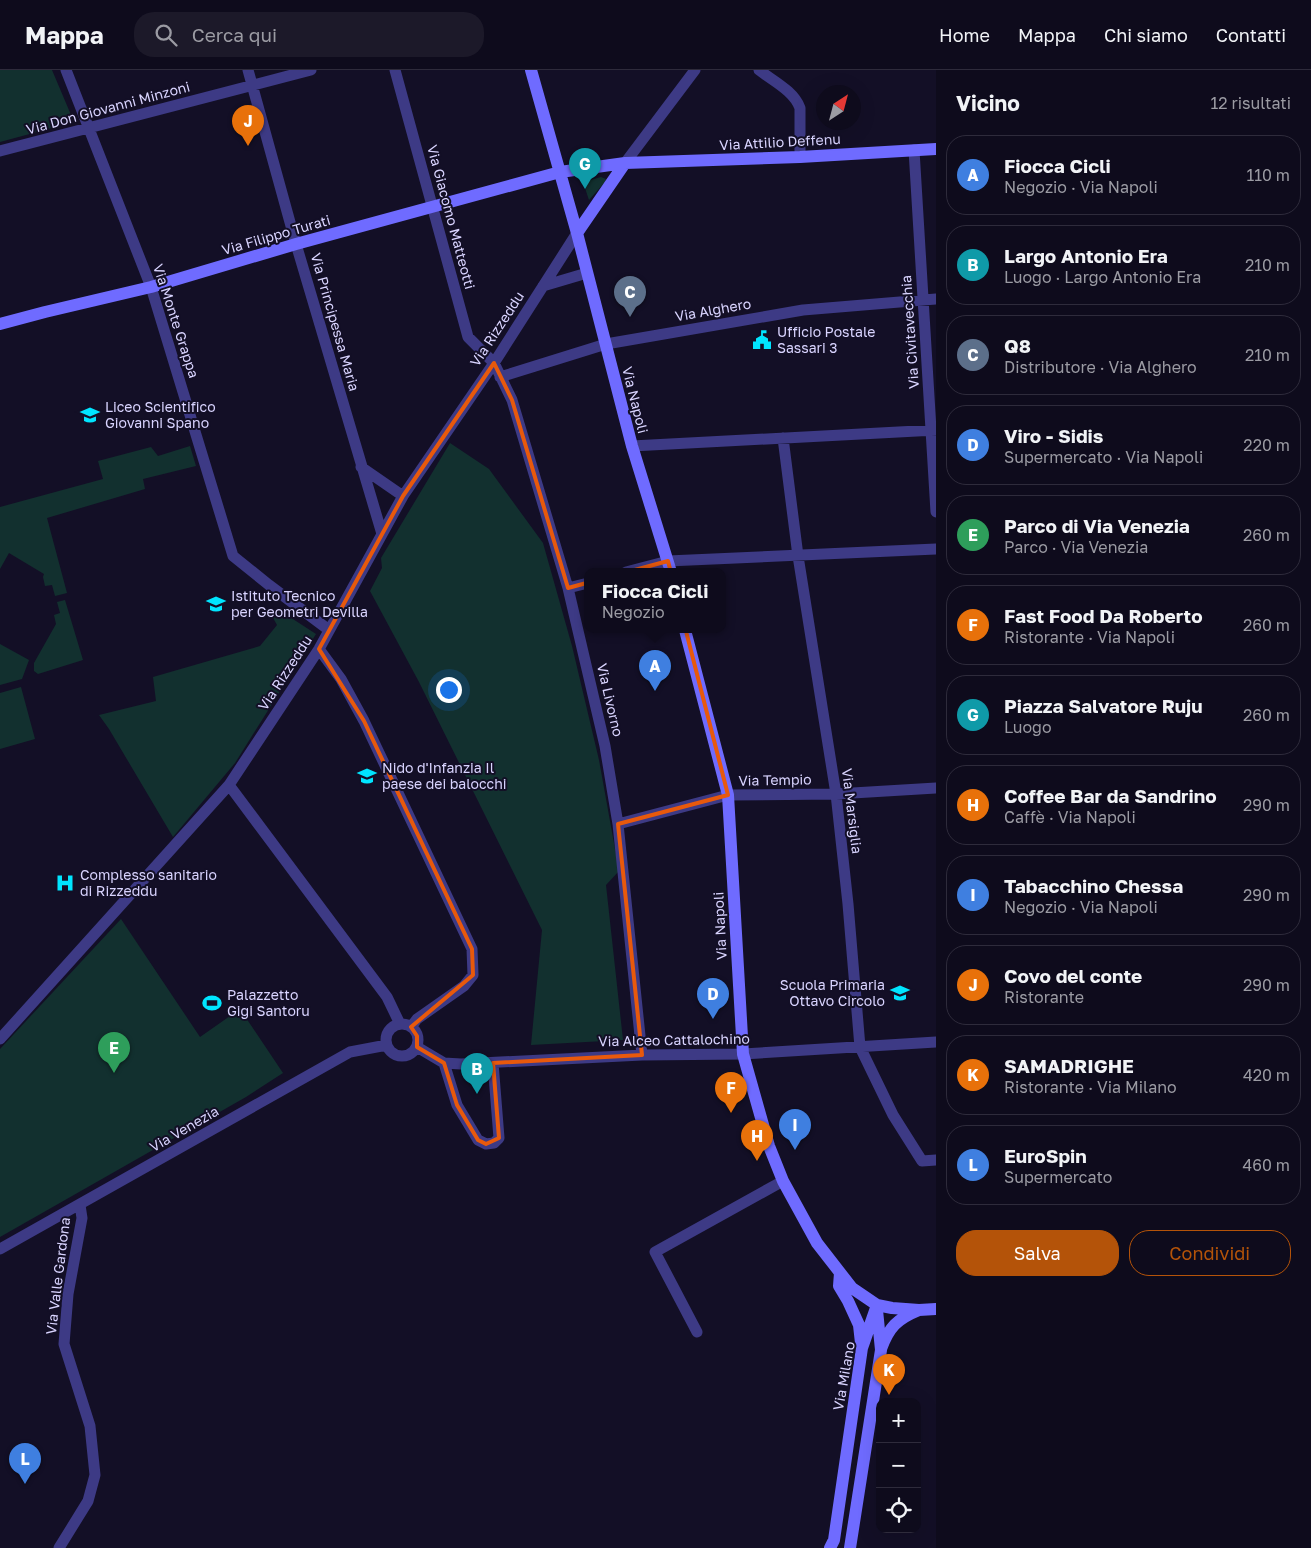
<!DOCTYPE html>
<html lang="it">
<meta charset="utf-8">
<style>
:root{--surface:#0e0b1c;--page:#1c1929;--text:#f1f3f6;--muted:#9b9ba3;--line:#2e2b3b;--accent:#b45309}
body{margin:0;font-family:"Golos Text",sans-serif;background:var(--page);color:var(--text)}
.controls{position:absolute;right:15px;bottom:15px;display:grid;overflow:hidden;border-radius:10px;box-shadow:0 5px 20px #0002}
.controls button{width:45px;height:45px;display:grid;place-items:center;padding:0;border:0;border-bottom:1px solid var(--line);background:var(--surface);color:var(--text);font:25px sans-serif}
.compass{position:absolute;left:816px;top:15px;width:45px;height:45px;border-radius:50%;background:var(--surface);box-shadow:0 5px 20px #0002;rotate:36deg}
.you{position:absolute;left:448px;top:619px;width:18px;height:18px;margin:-12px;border:4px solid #fff;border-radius:50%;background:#1a73e8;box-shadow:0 0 0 8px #1a73e833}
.badge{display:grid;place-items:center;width:32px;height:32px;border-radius:50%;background:var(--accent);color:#fff;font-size:16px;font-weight:700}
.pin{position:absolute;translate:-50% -41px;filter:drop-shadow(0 1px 2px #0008)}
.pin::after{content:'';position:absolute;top:26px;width:18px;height:15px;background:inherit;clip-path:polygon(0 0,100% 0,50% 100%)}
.popup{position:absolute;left:584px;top:498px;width:142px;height:65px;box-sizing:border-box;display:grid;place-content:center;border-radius:10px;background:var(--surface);filter:drop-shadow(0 1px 4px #0005);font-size:16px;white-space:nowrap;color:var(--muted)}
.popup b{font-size:19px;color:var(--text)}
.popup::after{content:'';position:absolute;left:50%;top:100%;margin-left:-10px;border:10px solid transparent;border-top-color:var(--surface)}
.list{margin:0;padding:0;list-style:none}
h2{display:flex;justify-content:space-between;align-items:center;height:65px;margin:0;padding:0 20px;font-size:21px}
h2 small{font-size:16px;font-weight:400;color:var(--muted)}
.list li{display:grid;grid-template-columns:32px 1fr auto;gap:15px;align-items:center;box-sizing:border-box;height:80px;margin:0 10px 10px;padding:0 10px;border:1px solid var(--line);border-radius:20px}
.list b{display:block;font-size:19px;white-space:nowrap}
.list p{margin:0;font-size:16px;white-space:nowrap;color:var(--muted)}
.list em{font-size:16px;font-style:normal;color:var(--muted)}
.actions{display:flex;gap:10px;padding:15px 20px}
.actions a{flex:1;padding:11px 0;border:1px solid var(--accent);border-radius:20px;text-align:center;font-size:18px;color:var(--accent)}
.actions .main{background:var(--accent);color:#fff}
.icon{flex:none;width:28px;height:28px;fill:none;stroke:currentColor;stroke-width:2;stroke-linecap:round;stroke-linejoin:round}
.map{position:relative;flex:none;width:936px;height:1478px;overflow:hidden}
header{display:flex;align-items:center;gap:30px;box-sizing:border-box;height:70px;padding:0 25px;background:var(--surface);border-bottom:1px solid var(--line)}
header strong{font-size:24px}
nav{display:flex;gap:28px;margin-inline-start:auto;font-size:18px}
.search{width:350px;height:45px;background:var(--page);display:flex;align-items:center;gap:12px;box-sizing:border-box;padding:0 18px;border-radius:20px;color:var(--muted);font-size:19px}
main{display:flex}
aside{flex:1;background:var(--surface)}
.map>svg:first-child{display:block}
</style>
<header>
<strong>Mappa</strong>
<div class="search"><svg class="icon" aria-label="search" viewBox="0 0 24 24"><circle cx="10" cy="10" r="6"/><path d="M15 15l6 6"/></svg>Cerca qui</div>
<nav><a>Home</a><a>Mappa</a><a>Chi siamo</a><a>Contatti</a></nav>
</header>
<main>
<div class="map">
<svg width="936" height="1478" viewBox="0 0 936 1478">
<rect width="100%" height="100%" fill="#130f26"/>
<!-- green -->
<path fill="#12302f" d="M0,0H52L74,52L0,72Z
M601,107L606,109L605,112L589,130L583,112Z
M450,373L489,399L543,473L572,576L599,690L619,801L606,815L623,970L531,975L542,860L419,612L370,521L382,498L381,488Z
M190,376L196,396L143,409L145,419L47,448L67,523L55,526L52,515L45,516L43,507L44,504L9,483L0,499V437L103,409L98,391L151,377L158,386Z
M65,530L83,590L38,604L34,601V593L56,554L54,545L60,543L57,532Z
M279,540L316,564L235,693L173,767L109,659L99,645L156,631L153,607L260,576L277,555L272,546Z
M0,574L29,590L22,609L0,615Z
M21,617L35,669L0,679V623Z
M121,849L200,967L240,939L283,1003L246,1027L0,1167V979Z"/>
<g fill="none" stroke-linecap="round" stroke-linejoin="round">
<!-- street -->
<path stroke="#3d3a85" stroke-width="11" d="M66,0L151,217L233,486L269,515L329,560
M248,0L296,174L382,464
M395,0L468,267L494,293L512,330L568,518L605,676L618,754L642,985
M759,0C773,11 794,21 800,38V87
M914,80L936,442
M0,81L311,0
M625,93L695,0
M543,216L587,203
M500,307L606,274L803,240L936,229
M783,368L798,486L836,724L848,834L860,977L893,1045L922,1091L936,1090
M632,376L936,360
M361,397L403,426
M626,502L668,491L936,479
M568,518L588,513
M319,579L341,609L364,651L472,879L473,905L464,916L417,949L411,957
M229,715L387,927L400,954
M618,754L728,725L836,724L936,718
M386 970a16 16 0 1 1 32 0a16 16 0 1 1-32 0Z
M0,969L229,715L319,579L403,426L494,293L577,163
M417,977L444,993L461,994L642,985L743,984L936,972
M444,993L457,1035L478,1070L486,1074L494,1073L499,1068L493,993
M0,1179L350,982L387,975
M697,1262L655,1182L783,1111
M59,1478L88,1431L95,1405L90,1356L64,1274L68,1224L82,1148L80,1135"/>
<!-- secondary -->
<path stroke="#6f6bff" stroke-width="12" d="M531,0L577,163L632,376L671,502
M577,163L625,93
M0,254L45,242L151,217L296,174L560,102L625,93L800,87L936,79
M685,560L728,725L743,984L769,1076L783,1111L817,1173L852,1218L877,1235L892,1238L919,1240L936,1239
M840,1203L839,1216L848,1231L859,1255L861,1273
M881,1279C889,1257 897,1249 919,1240
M830,1478L834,1470L862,1278L877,1235
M850,1478L881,1280L877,1240"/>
</g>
<!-- marked area -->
<path fill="none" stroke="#e8590c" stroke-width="4" stroke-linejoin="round" d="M494,293L512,330L568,518L668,491L728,725L618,754L642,985L493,993L499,1068L486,1074L478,1070L457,1035L444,993L417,977V966L411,957L473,905L472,879L364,651L319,579L403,426Z"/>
<!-- icons -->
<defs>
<g id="civic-bare" transform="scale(1.5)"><path d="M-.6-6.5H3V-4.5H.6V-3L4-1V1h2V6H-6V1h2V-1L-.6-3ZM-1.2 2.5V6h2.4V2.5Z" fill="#00e5ff" stroke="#130f26" stroke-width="2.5" paint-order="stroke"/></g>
<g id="school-bare" transform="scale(1.5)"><path d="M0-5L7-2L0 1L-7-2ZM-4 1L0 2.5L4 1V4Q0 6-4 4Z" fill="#00e5ff" stroke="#130f26" stroke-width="2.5" paint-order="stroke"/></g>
<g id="hospital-bare" transform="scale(1.5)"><path d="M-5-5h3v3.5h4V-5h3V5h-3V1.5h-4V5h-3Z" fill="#00e5ff" stroke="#130f26" stroke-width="2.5" paint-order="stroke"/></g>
<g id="stadium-bare" transform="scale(1.5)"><path d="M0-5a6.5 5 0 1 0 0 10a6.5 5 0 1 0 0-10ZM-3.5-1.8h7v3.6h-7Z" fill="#00e5ff" stroke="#130f26" stroke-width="2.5" paint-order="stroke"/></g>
</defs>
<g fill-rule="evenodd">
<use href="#civic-bare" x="762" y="270"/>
<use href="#school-bare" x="90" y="345"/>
<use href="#school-bare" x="216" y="534"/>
<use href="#school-bare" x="367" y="706"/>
<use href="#hospital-bare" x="65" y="813"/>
<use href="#school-bare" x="900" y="923"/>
<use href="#stadium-bare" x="212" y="933"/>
</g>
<g text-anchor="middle" stroke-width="4" stroke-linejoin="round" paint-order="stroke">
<!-- street labels -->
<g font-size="14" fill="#d9d4ff" stroke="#130f26">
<text transform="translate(108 38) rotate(-15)" y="5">Via Don Giovanni Minzoni</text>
<text transform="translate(780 72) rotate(-3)" y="5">Via Attilio Deffenu</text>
<text transform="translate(451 147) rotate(75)" y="5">Via Giacomo Matteotti</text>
<text transform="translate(276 165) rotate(-16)" y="5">Via Filippo Turati</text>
<text transform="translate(713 240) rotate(-10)" y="5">Via Alghero</text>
<text transform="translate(176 251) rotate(72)" y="5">Via Monte Grappa</text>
<text transform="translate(335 252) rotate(74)" y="5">Via Principessa Maria</text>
<text transform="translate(497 259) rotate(-57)" y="5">Via Rizzeddu</text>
<text transform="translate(910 262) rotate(-94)" y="5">Via Civitavecchia</text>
<text transform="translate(635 330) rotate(76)" y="5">Via Napoli</text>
<text transform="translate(285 603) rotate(-57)" y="5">Via Rizzeddu</text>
<text transform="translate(610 630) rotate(77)" y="5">Via Livorno</text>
<text transform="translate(775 710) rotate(-1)" y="5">Via Tempio</text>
<text transform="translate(852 741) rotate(83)" y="5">Via Marsiglia</text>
<text transform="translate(720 856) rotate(-93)" y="5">Via Napoli</text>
<text transform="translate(674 970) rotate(-1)" y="5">Via Alceo Cattalochino</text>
<text transform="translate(184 1059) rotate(-30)" y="5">Via Venezia</text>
<text transform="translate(58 1206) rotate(-83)" y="5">Via Valle Gardona</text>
<text transform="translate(844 1306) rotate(-80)" y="5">Via Milano</text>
</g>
<!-- poi labels -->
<g font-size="14" fill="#d9d4ff" stroke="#130f26" text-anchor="start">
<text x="777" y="267">Ufficio Postale<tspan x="777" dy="16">Sassari 3</tspan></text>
<text x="105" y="342">Liceo Scientifico<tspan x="105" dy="16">Giovanni Spano</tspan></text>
<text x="231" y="531">Istituto Tecnico<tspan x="231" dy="16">per Geometri Devilla</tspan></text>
<text x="382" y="703">Nido d'Infanzia Il<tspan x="382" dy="16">paese dei balocchi</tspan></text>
<text x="80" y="810">Complesso sanitario<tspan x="80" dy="16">di Rizzeddu</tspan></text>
<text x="885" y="920" text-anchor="end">Scuola Primaria<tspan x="885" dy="16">Ottavo Circolo</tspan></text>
<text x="227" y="930">Palazzetto<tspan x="227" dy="16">Gigi Santoru</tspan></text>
</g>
</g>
</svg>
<div class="controls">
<button>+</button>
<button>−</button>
<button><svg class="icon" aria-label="locate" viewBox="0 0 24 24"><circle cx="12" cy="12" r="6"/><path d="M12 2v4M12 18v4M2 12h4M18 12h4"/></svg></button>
</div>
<svg class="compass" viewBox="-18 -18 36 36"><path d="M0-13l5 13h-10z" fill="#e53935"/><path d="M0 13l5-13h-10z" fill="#9b9ba3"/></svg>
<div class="you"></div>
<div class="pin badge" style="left:655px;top:621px;background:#3f7fe0">A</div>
<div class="popup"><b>Fiocca Cicli</b>Negozio</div>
<div class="pin badge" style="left:477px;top:1024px;background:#0f9aa8">B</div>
<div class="pin badge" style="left:630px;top:247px;background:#5c6f8a">C</div>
<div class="pin badge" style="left:713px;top:949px;background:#3f7fe0">D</div>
<div class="pin badge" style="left:114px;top:1003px;background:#2e9e5b">E</div>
<div class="pin badge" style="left:731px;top:1043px;background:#e8710a">F</div>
<div class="pin badge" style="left:585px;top:119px;background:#0f9aa8">G</div>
<div class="pin badge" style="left:757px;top:1091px;background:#e8710a">H</div>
<div class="pin badge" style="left:795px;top:1080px;background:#3f7fe0">I</div>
<div class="pin badge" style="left:248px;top:76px;background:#e8710a">J</div>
<div class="pin badge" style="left:889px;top:1325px;background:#e8710a">K</div>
<div class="pin badge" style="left:25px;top:1414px;background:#3f7fe0">L</div>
</div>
<aside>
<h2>Vicino<small>12 risultati</small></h2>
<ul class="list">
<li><span class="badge" style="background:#3f7fe0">A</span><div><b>Fiocca Cicli</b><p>Negozio · Via Napoli</p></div><em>110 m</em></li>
<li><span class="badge" style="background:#0f9aa8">B</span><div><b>Largo Antonio Era</b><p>Luogo · Largo Antonio Era</p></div><em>210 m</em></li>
<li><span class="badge" style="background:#5c6f8a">C</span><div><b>Q8</b><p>Distributore · Via Alghero</p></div><em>210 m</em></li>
<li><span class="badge" style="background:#3f7fe0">D</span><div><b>Viro - Sidis</b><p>Supermercato · Via Napoli</p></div><em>220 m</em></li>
<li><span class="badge" style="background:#2e9e5b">E</span><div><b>Parco di Via Venezia</b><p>Parco · Via Venezia</p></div><em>260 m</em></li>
<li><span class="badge" style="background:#e8710a">F</span><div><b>Fast Food Da Roberto</b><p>Ristorante · Via Napoli</p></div><em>260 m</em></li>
<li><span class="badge" style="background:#0f9aa8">G</span><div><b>Piazza Salvatore Ruju</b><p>Luogo</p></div><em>260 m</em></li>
<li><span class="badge" style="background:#e8710a">H</span><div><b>Coffee Bar da Sandrino</b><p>Caffè · Via Napoli</p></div><em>290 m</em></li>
<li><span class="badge" style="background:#3f7fe0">I</span><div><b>Tabacchino Chessa</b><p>Negozio · Via Napoli</p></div><em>290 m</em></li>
<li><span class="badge" style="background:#e8710a">J</span><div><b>Covo del conte</b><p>Ristorante</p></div><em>290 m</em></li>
<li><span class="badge" style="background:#e8710a">K</span><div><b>SAMADRIGHE</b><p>Ristorante · Via Milano</p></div><em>420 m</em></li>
<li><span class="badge" style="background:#3f7fe0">L</span><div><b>EuroSpin</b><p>Supermercato</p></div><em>460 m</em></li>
</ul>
<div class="actions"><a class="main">Salva</a><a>Condividi</a></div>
</aside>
</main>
